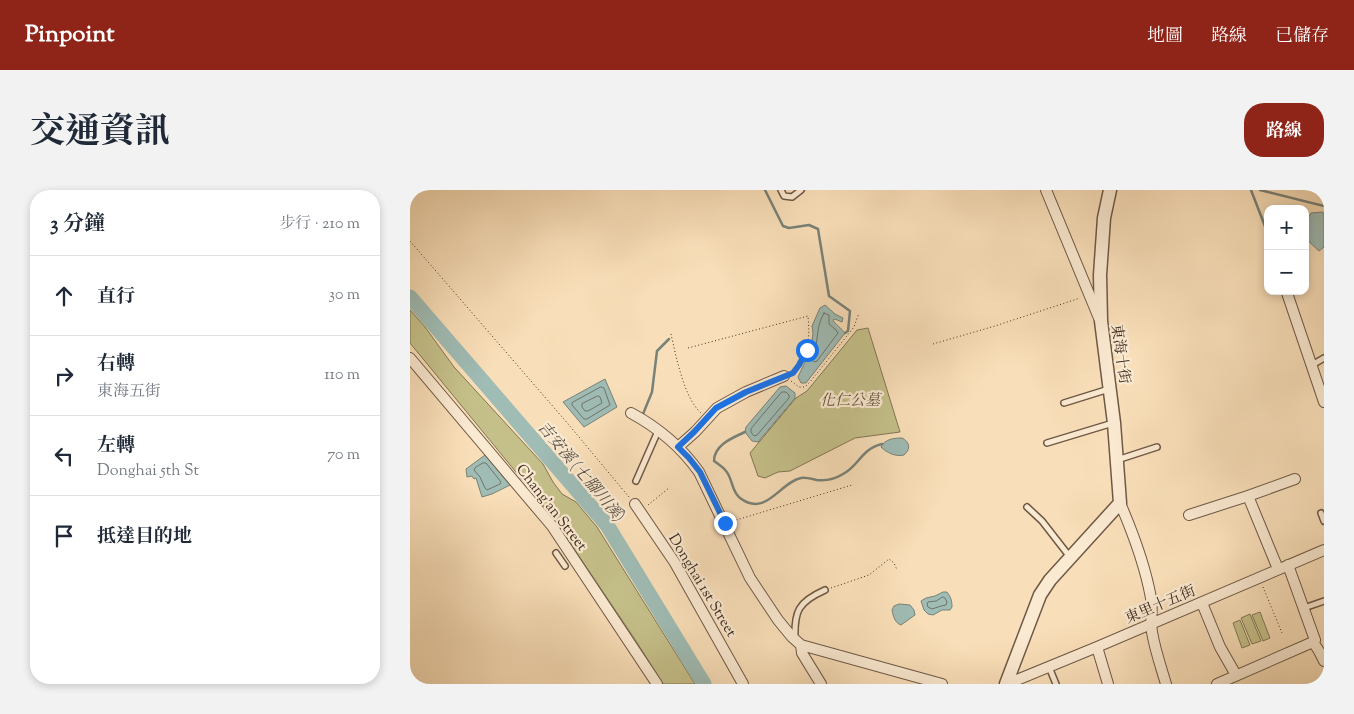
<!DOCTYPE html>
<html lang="zh-TW">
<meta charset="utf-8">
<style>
:root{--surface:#fff;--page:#f2f2f3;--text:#1f2937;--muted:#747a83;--line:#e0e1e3;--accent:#8f2418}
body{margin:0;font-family:"Sorts Mill Goudy","Noto Serif TC",serif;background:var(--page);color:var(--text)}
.controls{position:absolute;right:15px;top:15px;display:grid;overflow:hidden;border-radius:10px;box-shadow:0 2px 8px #0003}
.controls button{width:45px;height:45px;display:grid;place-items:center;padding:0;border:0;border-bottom:1px solid var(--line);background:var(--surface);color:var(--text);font:25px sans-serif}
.stop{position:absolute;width:15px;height:15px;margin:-11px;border:4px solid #1a73e8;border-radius:50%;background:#fff}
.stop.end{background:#1a73e8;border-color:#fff;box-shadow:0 1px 5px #0008}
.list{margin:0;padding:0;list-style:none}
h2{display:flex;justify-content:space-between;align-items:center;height:65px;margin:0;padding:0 20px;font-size:21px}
h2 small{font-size:16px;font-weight:400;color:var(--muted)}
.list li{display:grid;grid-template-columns:32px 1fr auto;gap:15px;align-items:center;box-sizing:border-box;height:80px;padding:0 20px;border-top:1px solid var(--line)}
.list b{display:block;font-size:19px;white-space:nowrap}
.list p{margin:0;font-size:16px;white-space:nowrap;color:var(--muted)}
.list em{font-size:16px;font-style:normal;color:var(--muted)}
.icon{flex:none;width:28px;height:28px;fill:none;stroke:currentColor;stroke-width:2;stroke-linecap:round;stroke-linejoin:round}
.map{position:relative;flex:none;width:914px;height:494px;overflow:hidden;border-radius:20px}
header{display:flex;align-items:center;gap:30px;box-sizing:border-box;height:70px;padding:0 25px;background:var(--accent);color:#fff}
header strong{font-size:24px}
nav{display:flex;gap:28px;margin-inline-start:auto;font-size:18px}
.intro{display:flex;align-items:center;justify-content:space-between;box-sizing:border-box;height:120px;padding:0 30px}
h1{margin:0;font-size:35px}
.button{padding:12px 22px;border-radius:20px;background:var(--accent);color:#fff;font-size:18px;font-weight:700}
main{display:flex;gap:30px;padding:0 30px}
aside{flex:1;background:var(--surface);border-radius:20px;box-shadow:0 2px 8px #0003}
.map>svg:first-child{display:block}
</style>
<header>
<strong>Pinpoint</strong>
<nav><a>地圖</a><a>路線</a><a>已儲存</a></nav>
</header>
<div class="intro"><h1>交通資訊</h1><a class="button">路線</a></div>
<main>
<aside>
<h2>3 分鐘<small>步行 · 210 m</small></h2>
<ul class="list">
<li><svg class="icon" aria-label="ahead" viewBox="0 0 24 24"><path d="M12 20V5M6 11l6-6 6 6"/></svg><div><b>直行</b></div><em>30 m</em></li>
<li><svg class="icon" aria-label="right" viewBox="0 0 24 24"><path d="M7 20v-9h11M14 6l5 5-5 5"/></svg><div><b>右轉</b><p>東海五街</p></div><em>110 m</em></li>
<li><svg class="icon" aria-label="left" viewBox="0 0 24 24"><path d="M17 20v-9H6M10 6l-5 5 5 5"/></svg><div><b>左轉</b><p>Donghai 5th St</p></div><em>70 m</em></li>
<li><svg class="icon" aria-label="arrive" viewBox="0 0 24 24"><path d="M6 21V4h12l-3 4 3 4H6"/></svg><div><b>抵達目的地</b></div></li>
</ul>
</aside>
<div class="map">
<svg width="914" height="494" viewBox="0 0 914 494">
<rect width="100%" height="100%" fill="#f9dfb9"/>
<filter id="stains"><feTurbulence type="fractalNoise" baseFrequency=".004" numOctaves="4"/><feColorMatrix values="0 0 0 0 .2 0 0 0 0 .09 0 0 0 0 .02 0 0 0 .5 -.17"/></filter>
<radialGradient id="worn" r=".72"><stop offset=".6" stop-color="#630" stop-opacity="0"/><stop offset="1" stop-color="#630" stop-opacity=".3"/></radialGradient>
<!-- green -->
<path fill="#c5c08a" stroke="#827655" d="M0,120L15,137L44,177L133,274L143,292L152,304L166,312L187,337L285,494H253L226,451L142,326L0,153Z
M458,138L490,242L445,248L380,281L368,282L355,288L348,286L340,263L386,208L397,201L447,140Z
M850,422L860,448L853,451L842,425Z
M840,424L851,451L842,454L831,428Z
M830,430L840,455L832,458L823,433Z"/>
<!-- water -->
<path fill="#9fbcb5" stroke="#798279" d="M912,22L914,23V57L909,61L895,48V34L901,23Z
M415,115L425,124L433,128L432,132L425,129L423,130C424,133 432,139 435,143L396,193H391L388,187L401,159L403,143L402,136L410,118Z
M195,189L207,217L174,237L153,212Z
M376,196L385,203V208L348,252L342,251L335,242L336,237L370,197Z
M492,248C500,252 501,259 494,265C486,267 477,263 471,257C475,249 484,248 492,248Z
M75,265L100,295L82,304L72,307L66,288L64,289L62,286L57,287L56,279Z
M533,402H537C541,407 542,411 542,417L540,420H532L523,425L518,424L514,420L511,411L516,408L525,406Z
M489,414L500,415L504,420L505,425L491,435C485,433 483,426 482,420L484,416Z"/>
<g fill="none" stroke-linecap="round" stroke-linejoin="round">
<!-- shore -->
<path stroke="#6f746a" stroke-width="1" d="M414,123L419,125V134L426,140L428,143L407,171L404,172L402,170C409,154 405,138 414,123Z
M191,197L194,198L200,215L177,229H174L162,215V213Z
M372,202H376L379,205V208L347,245L344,246L341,242V239Z
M188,206L190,207L192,213L178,221H175L172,217V214Z
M73,273H76L91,292L90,294L77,300L75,298L70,287L64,280L65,278Z
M533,407L535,408L537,412L536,415L531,416L522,419L518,417L517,414L518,412L526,411Z"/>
<!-- stream -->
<path stroke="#798279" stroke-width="2.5" d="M355,0L373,36L379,38L399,35L408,39L419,106L440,121L438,141L435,143
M841,0L858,44
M850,0L914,16
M233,224L242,202L247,161L259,149
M335,242C322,248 304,255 304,271C308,274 313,277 316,281C323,289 321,301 330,308C356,328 370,292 391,288C396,287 402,289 407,290C416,291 425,289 433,284C449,276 451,259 472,254"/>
<!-- river -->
<path stroke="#9fbcb5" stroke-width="15" d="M0,107L197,335L294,494"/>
<!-- service casing -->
<g stroke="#6e5846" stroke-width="8">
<path id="service" d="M371,0L374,6L382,7L391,0
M902,175L914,168
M654,213L699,199
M637,253L703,233
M707,270L747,257
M226,291L248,241
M617,317L632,331L660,367
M911,323L914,331
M146,363L155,376
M894,418L914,411
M385,450C384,421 388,412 415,400
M639,477L646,494"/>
</g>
<!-- minor casing -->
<g stroke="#6e5846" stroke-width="12">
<path id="minor" d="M636,0L689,128
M877,103L914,212
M0,168L142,336L247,494
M221,223C247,237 272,258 289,282L340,388L368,430L382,447L391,455L392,463L411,494
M268,257L285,242L307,218L336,202L374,186
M710,313C723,343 735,375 741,408C743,419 740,431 742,442C745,460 751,477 756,494
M225,314L265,373L333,494
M779,325L838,306
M878,375L905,450L903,452
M868,379L838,306L885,289
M792,413L810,457L826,485
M903,452L909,461L914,471
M391,455L532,494
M687,457L698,494
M597,494L687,457L914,360
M807,494L903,452"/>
</g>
<!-- tertiary casing -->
<g stroke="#6e5846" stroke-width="15">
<path id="tertiary" d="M596,494L630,405L640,390L710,313L704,233L691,131L690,85L694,28L700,0"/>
</g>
<!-- path -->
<path stroke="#3f2b20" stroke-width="1" stroke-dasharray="1 2.5" stroke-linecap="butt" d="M0,51L159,235L219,307
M261,144C266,166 274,208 291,223
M523,154L585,136L670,108
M278,158L398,126C400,149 399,166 382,184
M381,191L389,197H395L400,192L444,137L449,123
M238,315L259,298
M323,331L442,295
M853,397L872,443
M421,398L459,385L479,369L484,373L487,380"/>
<!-- service -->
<use href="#service" stroke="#fbead2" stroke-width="5"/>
<!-- minor -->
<use href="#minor" stroke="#fbead2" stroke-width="10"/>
<!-- tertiary -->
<use href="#tertiary" stroke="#fbead2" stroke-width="12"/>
</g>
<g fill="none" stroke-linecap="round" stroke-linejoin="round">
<!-- route -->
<path stroke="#1a73e8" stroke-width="6" d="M315,333L290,282L279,268L268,257L284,242L306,218L336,202L383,183L389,175L397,160"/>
</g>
<g text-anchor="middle" stroke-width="4.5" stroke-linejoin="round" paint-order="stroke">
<!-- street labels -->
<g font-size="15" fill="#3f2b20" stroke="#fbead2">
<text transform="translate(711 164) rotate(82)" y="5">東海十街</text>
<text transform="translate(142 317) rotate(52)" y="5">Chang'an Street</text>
<text transform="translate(293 395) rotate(59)" y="5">Donghai 1st Street</text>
<text transform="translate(750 414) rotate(-23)" y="5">東里十五街</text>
</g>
<!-- park labels -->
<g font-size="15" font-style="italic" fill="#60503a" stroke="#fbead2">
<text x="440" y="215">化仁公墓</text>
</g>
<!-- water labels -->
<g font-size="16" font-style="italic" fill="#574f45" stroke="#fbead2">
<text transform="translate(172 281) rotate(50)" y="6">吉安溪 (七腳川溪)</text>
</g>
</g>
<rect width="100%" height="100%" filter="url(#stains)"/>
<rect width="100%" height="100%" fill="url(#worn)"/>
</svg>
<div class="controls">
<button>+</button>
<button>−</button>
</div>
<div class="stop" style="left:397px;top:160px"></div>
<div class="stop end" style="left:315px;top:333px"></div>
</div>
</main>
